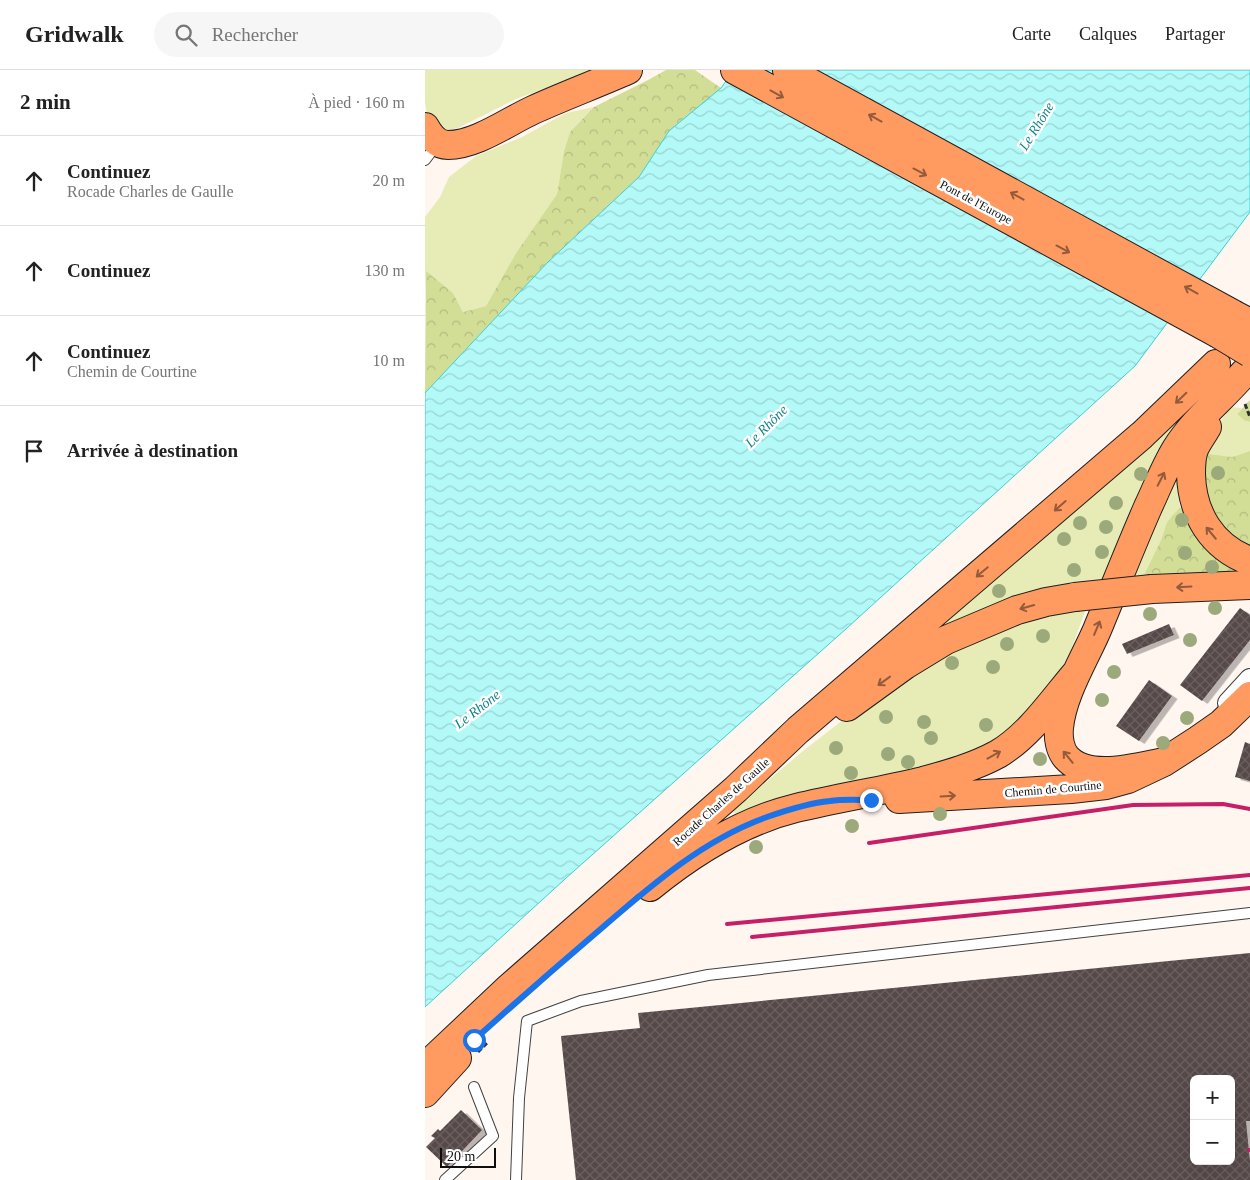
<!DOCTYPE html>
<html lang="fr">
<meta charset="utf-8">
<style>
:root{--surface:#fff;--page:#f6f6f6;--text:#222;--muted:#767676;--line:#e0e0e0}
body{margin:0;font-family:"Times New Roman",serif;background:var(--page);color:var(--text)}
.controls{position:absolute;right:15px;bottom:15px;display:grid;overflow:hidden;border-radius:8px;box-shadow:0 5px 20px #0002}
.controls button{width:45px;height:45px;display:grid;place-items:center;padding:0;border:0;border-bottom:1px solid var(--line);background:var(--surface);color:var(--text);font:25px sans-serif}
.scale{position:absolute;left:15px;bottom:12px;width:56px;box-sizing:border-box;padding-left:5px;border:2px solid #0e0e0e;border-top:0;font-size:14px;line-height:18px;white-space:nowrap;color:#0e0e0e;-webkit-text-stroke:4px #fff;paint-order:stroke}
.stop{position:absolute;width:15px;height:15px;margin:-11px;border:4px solid #1a73e8;border-radius:50%;background:#fff}
.stop.end{background:#1a73e8;border-color:#fff;box-shadow:0 1px 5px #0008}
.list{margin:0;padding:0;list-style:none}
h2{display:flex;justify-content:space-between;align-items:center;height:65px;margin:0;padding:0 20px;font-size:21px}
h2 small{font-size:16px;font-weight:400;color:var(--muted)}
.list li{display:grid;grid-template-columns:32px 1fr auto;gap:15px;align-items:center;box-sizing:border-box;height:90px;padding:0 20px;border-top:1px solid var(--line)}
.list b{display:block;font-size:19px;white-space:nowrap}
.list p{margin:0;font-size:16px;white-space:nowrap;color:var(--muted)}
.list em{font-size:16px;font-style:normal;color:var(--muted)}
.icon{flex:none;width:28px;height:28px;fill:none;stroke:currentColor;stroke-width:2;stroke-linecap:round;stroke-linejoin:round}
.map{position:relative;flex:none;width:825px;height:1110px;overflow:hidden}
header{display:flex;align-items:center;gap:30px;box-sizing:border-box;height:70px;padding:0 25px;background:var(--surface);border-bottom:1px solid var(--line)}
header strong{font-size:24px}
nav{display:flex;gap:28px;margin-inline-start:auto;font-size:18px}
.search{width:350px;height:45px;background:var(--page);display:flex;align-items:center;gap:12px;box-sizing:border-box;padding:0 18px;border-radius:28px;color:var(--muted);font-size:19px}
main{display:flex}
aside{flex:1;background:var(--surface)}
.map>svg:first-child{display:block}
</style>
<header>
<strong>Gridwalk</strong>
<div class="search"><svg class="icon" aria-label="search" viewBox="0 0 24 24"><circle cx="10" cy="10" r="6"/><path d="M15 15l6 6"/></svg>Rechercher</div>
<nav><a>Carte</a><a>Calques</a><a>Partager</a></nav>
</header>
<main>
<aside>
<h2>2 min<small>À pied · 160 m</small></h2>
<ul class="list">
<li><svg class="icon" aria-label="ahead" viewBox="0 0 24 24"><path d="M12 20V5M6 11l6-6 6 6"/></svg><div><b>Continuez</b><p>Rocade Charles de Gaulle</p></div><em>20 m</em></li>
<li><svg class="icon" aria-label="ahead" viewBox="0 0 24 24"><path d="M12 20V5M6 11l6-6 6 6"/></svg><div><b>Continuez</b></div><em>130 m</em></li>
<li><svg class="icon" aria-label="ahead" viewBox="0 0 24 24"><path d="M12 20V5M6 11l6-6 6 6"/></svg><div><b>Continuez</b><p>Chemin de Courtine</p></div><em>10 m</em></li>
<li><svg class="icon" aria-label="arrive" viewBox="0 0 24 24"><path d="M6 21V4h12l-3 4 3 4H6"/></svg><div><b>Arrivée à destination</b></div></li>
</ul>
</aside>
<div class="map">
<svg width="825" height="1110" viewBox="0 0 825 1110">
<defs>
<pattern id="forest-crowns" width="20" height="18" patternUnits="userSpaceOnUse" patternTransform="scale(1.25)"><rect width="20" height="18" fill="#d2dd96"/><path d="M2 6a3 3 0 1 1 6 0M12 15a3 3 0 1 1 6 0" fill="none" stroke="#b3bc80"/></pattern>
<pattern id="water-waves" width="16" height="10" patternUnits="userSpaceOnUse" patternTransform="scale(1.25)"><rect width="16" height="10" fill="#b2f9f8"/><path d="M0 5q4-4 8 0t8 0" fill="none" stroke="#98d4d3"/></pattern>
<pattern id="building-cross-hatch" width="8" height="8" patternUnits="userSpaceOnUse" patternTransform="scale(1.25)"><rect width="8" height="8" fill="#584a4a"/><path d="M0 0l8 8M0 8l8-8" fill="none" stroke="#6b6060"/></pattern>
<filter id="shadow"><feDropShadow dx="5.5" dy="3" stdDeviation="0" flood-color="#0004"/></filter>
</defs>
<rect width="100%" height="100%" fill="#fff6f0"/>
<!-- grass -->
<path fill="#e7ecb7" d="M0,0H170L91,29L33,58L19,61L3,49L0,33Z
M169,37L145,62L139,81L132,124L91,183L61,236L38,242L28,223L1,202L0,226V147L15,127L24,107L51,86L97,67L141,43Z
M803,300L804,302L679,511L494,567Z
M806,337L817,338L812,344L820,351L825,352V381L807,387L777,383L789,360Z
M750,387C753,404 752,421 755,437L742,452L736,470L718,507L702,509Z
M661,539L646,580L622,625L551,688L369,727L310,744L308,740L378,681L441,632L485,601L589,549Z"/>
<!-- forest -->
<path fill="url(#forest-crowns)" d="M241,0H270L296,18L244,61L214,107L123,192L0,323L1,201L28,223L38,242L61,236L91,183L132,124L139,81L145,62L169,37L225,9Z
M825,330V352L820,351L812,344Z
M825,381V480L789,452L774,401L777,383L807,387Z
M755,437L772,460L814,498L809,508L718,507L736,470L742,452Z"/>
<!-- water -->
<path fill="url(#water-waves)" stroke="#35d2d4" d="M309,0H825V142L710,296L422,558L140,809L0,937V323L123,192L214,107L244,61L296,18Z"/>
<!-- building -->
<path fill="url(#building-cross-hatch)" fill-rule="evenodd" filter="url(#shadow)" d="M815,538L825,545V570L777,631L755,615Z
M744,554L749,565L702,584L697,574Z
M724,610L747,626L714,671L691,656Z
M820,672L825,674V711L810,707Z
M825,883V1051H821L825,1091V1110H151L136,966L215,958L213,943ZM769,1009H806V1091H769Z
M36,1040L57,1060L22,1097L1,1077L10,1068L6,1066L13,1059L15,1061Z"/>
<g fill="none" stroke-linecap="round" stroke-linejoin="round">
<!-- lane casing -->
<g stroke="#414141" stroke-width="12">
<path id="lane" d="M0,90L12,74
M20,1110L68,1066L49,1017
M91,1110L94,1028L102,951L156,931L283,905L825,843"/>
</g>
<!-- street casing -->
<g stroke="#414141" stroke-width="22">
<path id="street" d="M803,633L825,609"/>
</g>
<!-- primary casing -->
<g stroke="#1f1f1f" stroke-width="30">
<path id="primary" d="M310,0L792,263
M362,0L808,244
M0,57C5,66 12,75 23,75C51,75 82,52 108,40C139,26 171,14 203,0
M782,357C778,364 773,371 770,377C766,385 766,396 766,404C767,444 787,477 825,491
M727,519L825,515
M422,637L480,595L521,570L592,540L621,532L650,527
M739,692C712,697 662,712 641,687C635,680 633,668 634,658C637,625 659,590 672,560C689,519 705,478 723,437C732,418 740,397 751,379C769,350 797,329 819,303
M474,729L646,719L681,715L703,709L739,692L773,670L796,654L825,626
M225,817C268,782 318,751 371,738C413,728 456,721 498,711C524,704 549,697 573,684C605,665 628,630 652,602
M0,997L85,917L311,719L373,660L717,365L791,294
M0,1023L32,988"/>
</g>
<!-- path -->
<path stroke="#303030" stroke-width="3" stroke-dasharray="5 2.5" stroke-linecap="butt" d="M820,334L825,347
M53,982L63,972"/>
<!-- lane -->
<use href="#lane" stroke="#fff" stroke-width="10"/>
<!-- street -->
<use href="#street" stroke="#fff" stroke-width="20"/>
<!-- primary -->
<use href="#primary" stroke="#ff9a60" stroke-width="28"/>
<!-- rail -->
<path stroke="#c61f68" stroke-width="4" d="M444,773L708,735L798,734L825,739
M302,854L825,805
M327,867L825,818
M824,1080H825"/>
<!-- primary-bridge casing -->
<g stroke="#1f1f1f" stroke-width="30" stroke-linecap="butt">
<path id="primary-bridge" d="M808,244L825,253
M792,263L825,283
M650,527L727,519"/>
</g>
<!-- primary-bridge -->
<use href="#primary-bridge" stroke="#ff9a60" stroke-width="28"/>
</g>
<!-- trees -->
<g fill="#9ba97b">
<circle cx="793" cy="403" r="7"/>
<circle cx="716" cy="404" r="7"/>
<circle cx="691" cy="433" r="7"/>
<circle cx="757" cy="450" r="7"/>
<circle cx="655" cy="453" r="7"/>
<circle cx="681" cy="457" r="7"/>
<circle cx="639" cy="469" r="7"/>
<circle cx="677" cy="482" r="7"/>
<circle cx="760" cy="483" r="7"/>
<circle cx="787" cy="497" r="7"/>
<circle cx="649" cy="500" r="7"/>
<circle cx="574" cy="521" r="7"/>
<circle cx="790" cy="538" r="7"/>
<circle cx="725" cy="544" r="7"/>
<circle cx="618" cy="566" r="7"/>
<circle cx="765" cy="570" r="7"/>
<circle cx="582" cy="574" r="7"/>
<circle cx="527" cy="593" r="7"/>
<circle cx="568" cy="597" r="7"/>
<circle cx="689" cy="602" r="7"/>
<circle cx="677" cy="630" r="7"/>
<circle cx="461" cy="647" r="7"/>
<circle cx="762" cy="648" r="7"/>
<circle cx="499" cy="652" r="7"/>
<circle cx="561" cy="655" r="7"/>
<circle cx="506" cy="668" r="7"/>
<circle cx="738" cy="673" r="7"/>
<circle cx="411" cy="678" r="7"/>
<circle cx="463" cy="684" r="7"/>
<circle cx="615" cy="689" r="7"/>
<circle cx="483" cy="692" r="7"/>
<circle cx="426" cy="703" r="7"/>
<circle cx="515" cy="744" r="7"/>
<circle cx="427" cy="756" r="7"/>
<circle cx="331" cy="777" r="7"/>
</g>
<!-- one-way arrows -->
<defs><path id="oneway-shaft" d="M-6 0H5M1.5-3L5.5 0L1.5 3" fill="none" stroke-width="1.6" stroke-linecap="round" stroke-linejoin="round" transform="scale(1.25)"/></defs>
<g stroke="#935b3b">
<use href="#oneway-shaft" transform="translate(352 24) rotate(29)"/>
<use href="#oneway-shaft" transform="translate(450 48) rotate(-151)"/>
<use href="#oneway-shaft" transform="translate(495 102) rotate(28)"/>
<use href="#oneway-shaft" transform="translate(592 126) rotate(-151)"/>
<use href="#oneway-shaft" transform="translate(638 179) rotate(28)"/>
<use href="#oneway-shaft" transform="translate(766 220) rotate(-151)"/>
<use href="#oneway-shaft" transform="translate(756 328) rotate(136)"/>
<use href="#oneway-shaft" transform="translate(736 409) rotate(-63)"/>
<use href="#oneway-shaft" transform="translate(635 436) rotate(139)"/>
<use href="#oneway-shaft" transform="translate(786 463) rotate(-130)"/>
<use href="#oneway-shaft" transform="translate(557 502) rotate(140)"/>
<use href="#oneway-shaft" transform="translate(759 517) rotate(177)"/>
<use href="#oneway-shaft" transform="translate(602 537) rotate(164)"/>
<use href="#oneway-shaft" transform="translate(672 558) rotate(-67)"/>
<use href="#oneway-shaft" transform="translate(459 611) rotate(144)"/>
<use href="#oneway-shaft" transform="translate(569 685) rotate(-29)"/>
<use href="#oneway-shaft" transform="translate(643 687) rotate(-129)"/>
<use href="#oneway-shaft" transform="translate(523 726) rotate(-3)"/>
</g>
<g fill="none" stroke-linecap="round" stroke-linejoin="round">
<!-- route -->
<path stroke="#1a73e8" stroke-width="6" d="M49,970C89,934 130,898 171,863C223,818 277,770 342,747C362,740 384,733 405,731C418,729 433,730 446,730"/>
</g>
<g text-anchor="middle" stroke-width="5" stroke-linejoin="round" paint-order="stroke">
<!-- street labels -->
<g font-size="12" fill="#0e0e0e" stroke="#fff">
<text transform="translate(551 132) rotate(28)" y="4">Pont de l'Europe</text>
<text transform="translate(628 719) rotate(-5)" y="4">Chemin de Courtine</text>
<text transform="translate(296 732) rotate(-42)" y="4">Rocade Charles de Gaulle</text>
</g>
<!-- water labels -->
<g font-size="14" font-style="italic" fill="#118389" stroke="#fff">
<text transform="translate(611 56) rotate(-58)" y="5">Le Rhône</text>
<text transform="translate(341 356) rotate(-45)" y="5">Le Rhône</text>
<text transform="translate(52 639) rotate(-38)" y="5">Le Rhône</text>
</g>
</g>
</svg>
<div class="controls">
<button>+</button>
<button>−</button>
</div>
<div class="scale">20 m</div>
<div class="stop" style="left:49px;top:970px"></div>
<div class="stop end" style="left:446px;top:730px"></div>
</div>
</main>
